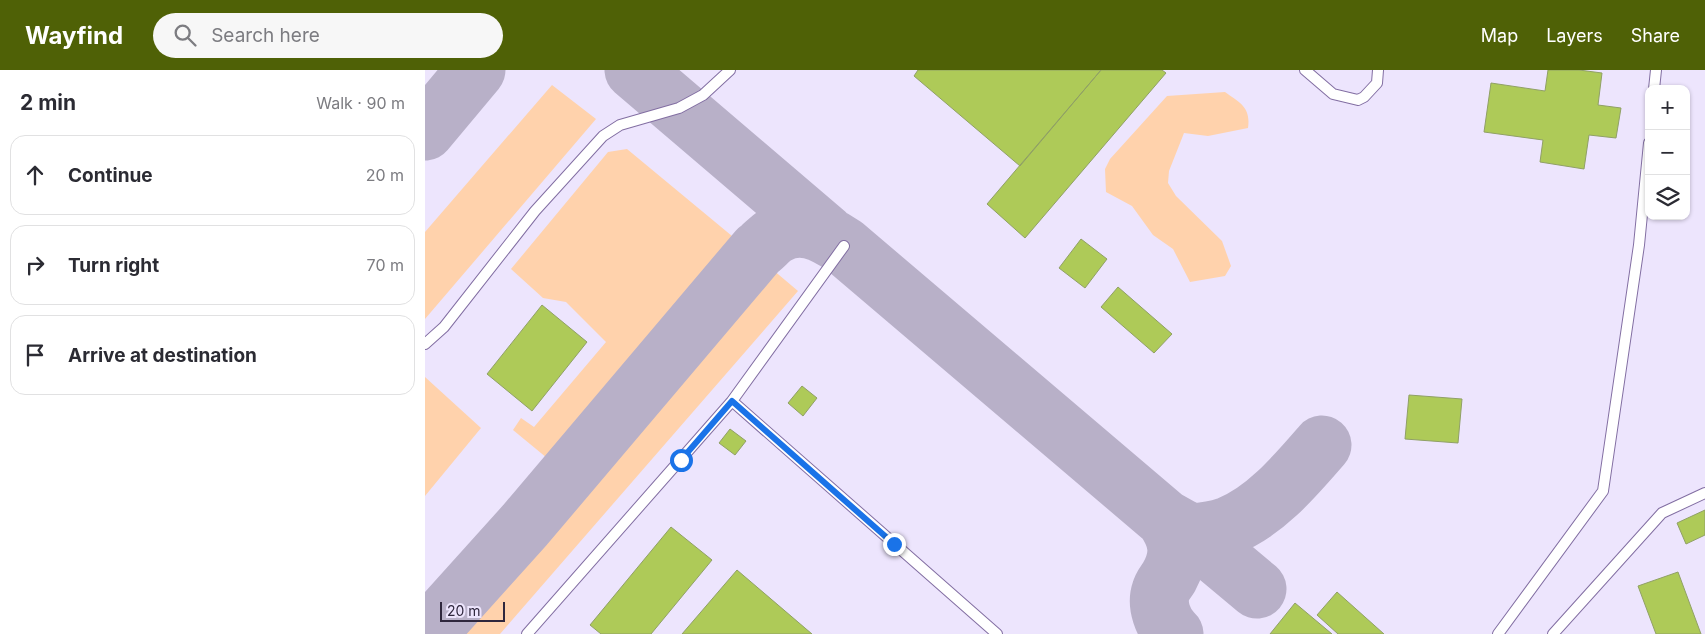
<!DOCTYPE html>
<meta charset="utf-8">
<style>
:root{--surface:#fff;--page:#f7f7f7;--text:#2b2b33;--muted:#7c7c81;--line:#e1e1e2;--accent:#4f6106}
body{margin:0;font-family:Inter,sans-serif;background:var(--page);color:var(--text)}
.controls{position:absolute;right:15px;top:15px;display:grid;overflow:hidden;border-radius:10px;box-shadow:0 1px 4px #0004}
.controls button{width:45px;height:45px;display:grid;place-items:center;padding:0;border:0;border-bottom:1px solid var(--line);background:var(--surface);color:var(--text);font:25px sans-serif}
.scale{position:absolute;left:15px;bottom:12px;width:65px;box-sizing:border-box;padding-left:5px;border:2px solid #2f273d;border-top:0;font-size:14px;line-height:18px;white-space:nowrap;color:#2f273d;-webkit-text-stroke:4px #ede5fd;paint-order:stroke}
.stop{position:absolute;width:15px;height:15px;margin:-11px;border:4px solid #1a73e8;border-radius:50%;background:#fff}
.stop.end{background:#1a73e8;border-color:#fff;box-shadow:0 1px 5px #0008}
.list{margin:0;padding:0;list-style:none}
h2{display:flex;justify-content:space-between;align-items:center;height:65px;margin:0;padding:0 20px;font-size:21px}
h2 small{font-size:16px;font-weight:400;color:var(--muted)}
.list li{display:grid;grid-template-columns:32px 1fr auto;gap:15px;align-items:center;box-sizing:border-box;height:80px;margin:0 10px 10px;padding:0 10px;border:1px solid var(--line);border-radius:15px}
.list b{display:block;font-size:19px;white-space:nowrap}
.list em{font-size:16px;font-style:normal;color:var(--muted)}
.icon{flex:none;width:28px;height:28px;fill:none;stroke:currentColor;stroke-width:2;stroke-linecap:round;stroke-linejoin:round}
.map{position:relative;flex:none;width:1280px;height:564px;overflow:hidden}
header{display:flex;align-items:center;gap:30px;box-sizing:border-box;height:70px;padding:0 25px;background:var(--accent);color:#fff}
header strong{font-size:24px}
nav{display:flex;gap:28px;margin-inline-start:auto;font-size:18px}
.search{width:350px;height:45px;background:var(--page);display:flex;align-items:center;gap:12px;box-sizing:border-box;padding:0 18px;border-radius:28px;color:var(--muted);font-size:19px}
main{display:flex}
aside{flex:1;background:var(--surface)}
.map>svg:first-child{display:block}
</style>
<header>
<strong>Wayfind</strong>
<div class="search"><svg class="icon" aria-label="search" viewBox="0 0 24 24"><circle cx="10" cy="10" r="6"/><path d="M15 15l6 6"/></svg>Search here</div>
<nav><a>Map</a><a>Layers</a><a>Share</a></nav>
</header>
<main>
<aside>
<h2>2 min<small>Walk · 90 m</small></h2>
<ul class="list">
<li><svg class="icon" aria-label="ahead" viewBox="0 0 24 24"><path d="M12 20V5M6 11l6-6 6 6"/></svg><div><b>Continue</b></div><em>20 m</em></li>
<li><svg class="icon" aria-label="right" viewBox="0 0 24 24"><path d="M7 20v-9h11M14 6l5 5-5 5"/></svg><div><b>Turn right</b></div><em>70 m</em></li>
<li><svg class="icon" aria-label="arrive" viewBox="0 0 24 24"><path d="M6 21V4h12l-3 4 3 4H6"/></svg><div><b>Arrive at destination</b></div></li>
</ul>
</aside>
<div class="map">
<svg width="1280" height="564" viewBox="0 0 1280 564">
<rect width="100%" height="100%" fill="#ede5fd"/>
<!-- green -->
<path fill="#ffd2ac" d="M127,15L171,49L0,249V162Z
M800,22C815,33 826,37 823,58L783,66L759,63L744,101L743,113L751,126L797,171L806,196L800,206L765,212L748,179L728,165L707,136L681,122L680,99L685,89L742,26Z
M202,79L307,166L122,388L88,360L96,348L109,357L181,272L141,232L118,228L86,199L183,82Z
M347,199L373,221L75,564H30Z
M0,307L56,358L0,426Z"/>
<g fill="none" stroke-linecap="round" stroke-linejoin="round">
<!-- taxiway -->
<path stroke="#b8b0c8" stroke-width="59" d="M209,0L401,164
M0,61L51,0
M740,449C754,470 756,485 744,507C741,512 737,516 736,521C731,535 738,554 749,564
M765,463C778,462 791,461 803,456C840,442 871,405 897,375
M2,564L100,455L333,180C339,176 344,169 351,165C375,150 398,162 419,176L740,449L765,463L832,519"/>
</g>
<!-- building -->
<path fill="#aeca58" stroke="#90a066" d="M493,0H676L595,96L489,6Z
M676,0H737L741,3L600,168L562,134Z
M1123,0H1154L1177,3L1173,35L1196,38L1191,68L1164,65L1159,99L1115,92L1118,70L1059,62L1066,13L1120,21Z
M656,169L682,189L660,218L634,198Z
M693,217L747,264L729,283L676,237Z
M117,235L162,272L107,341L62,304Z
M377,316L392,328L378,346L363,333Z
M984,325L1037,329L1033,373L980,369Z
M305,359L321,371L310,385L294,373Z
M1280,440V465L1261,474L1252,453Z
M246,457L287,490L226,564H176L165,555Z
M312,500L387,564H257Z
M1253,502L1276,564H1231L1213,516Z
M912,522L959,564H913L892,545Z
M870,533L907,564H845Z"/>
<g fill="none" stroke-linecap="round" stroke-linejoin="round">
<!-- lane casing -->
<g stroke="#826ea2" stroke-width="12">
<path id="lane" d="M880,0L908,24L933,30L939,27L952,13L953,0
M1229,19L1231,0
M0,274L19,257L110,141L178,66L195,55L254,38L278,25L305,0
M307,331L572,564
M102,564L307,331L419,176
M1073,564L1178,421L1214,175L1224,73
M1128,564L1237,443L1280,423"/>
</g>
<!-- lane -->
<use href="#lane" stroke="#fff" stroke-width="10"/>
</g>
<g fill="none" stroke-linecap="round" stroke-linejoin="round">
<!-- route -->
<path stroke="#1a73e8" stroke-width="6" d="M256,390L307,331L469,474"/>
</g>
</svg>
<div class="controls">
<button>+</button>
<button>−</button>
<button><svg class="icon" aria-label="layers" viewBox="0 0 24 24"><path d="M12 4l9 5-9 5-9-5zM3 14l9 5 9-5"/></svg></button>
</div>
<div class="scale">20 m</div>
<div class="stop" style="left:256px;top:390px"></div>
<div class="stop end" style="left:469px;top:474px"></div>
</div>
</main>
